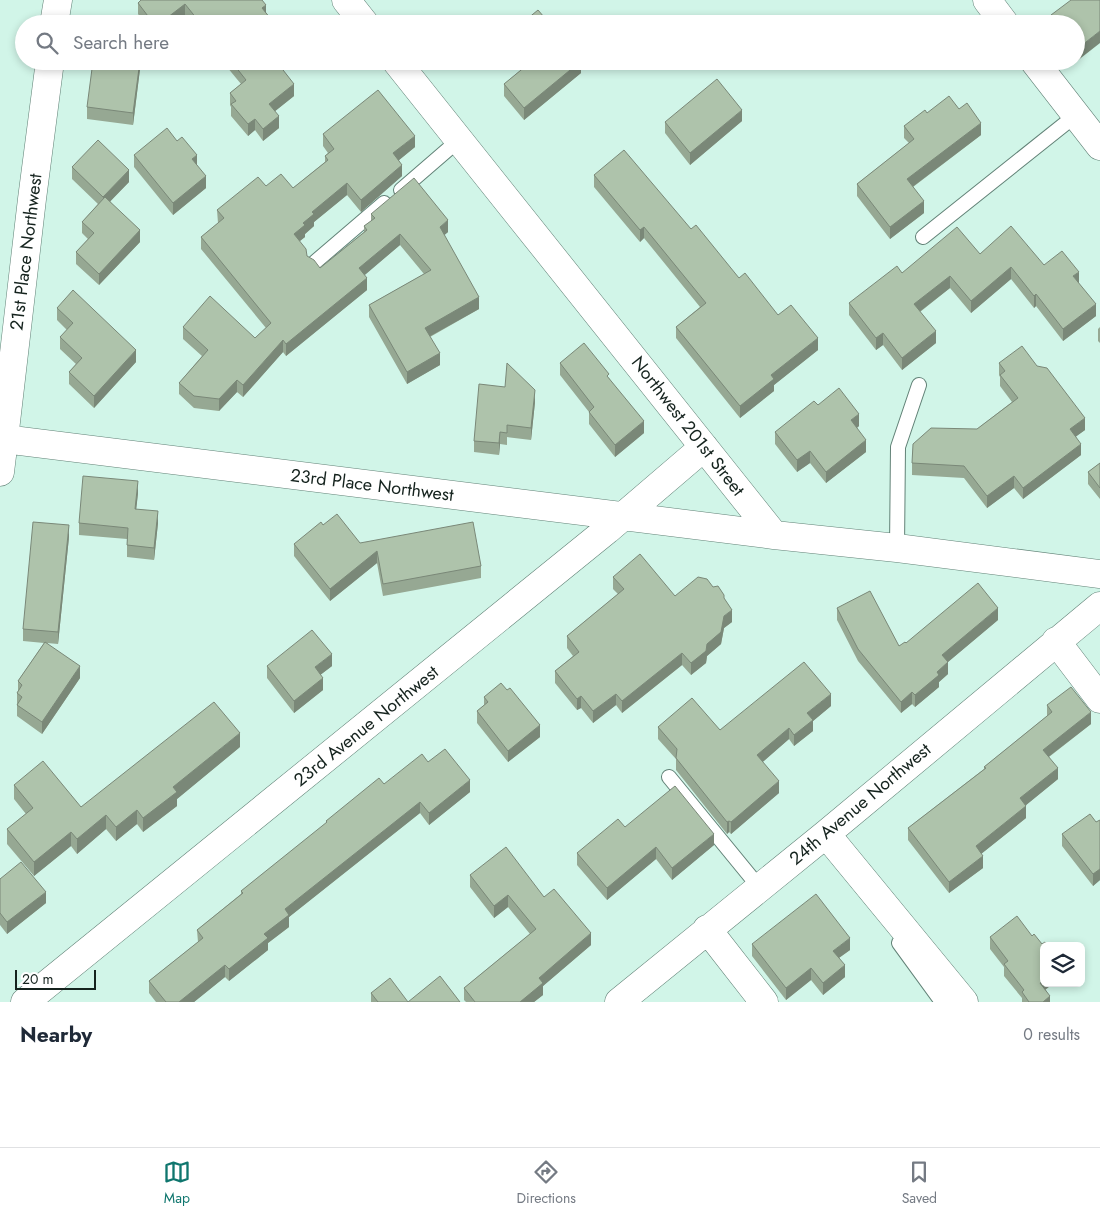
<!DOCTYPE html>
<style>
:root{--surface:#fff;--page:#f6f6f7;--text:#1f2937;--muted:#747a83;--line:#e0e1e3;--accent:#0f766e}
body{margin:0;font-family:Jost,sans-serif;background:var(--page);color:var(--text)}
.controls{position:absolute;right:15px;bottom:15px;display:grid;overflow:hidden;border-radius:8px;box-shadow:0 2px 8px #0003}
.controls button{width:45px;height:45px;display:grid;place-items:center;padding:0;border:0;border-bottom:1px solid var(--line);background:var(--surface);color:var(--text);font:25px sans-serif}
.scale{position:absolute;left:15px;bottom:12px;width:81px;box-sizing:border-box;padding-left:5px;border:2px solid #15231e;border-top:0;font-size:14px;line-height:18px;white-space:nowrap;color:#15231e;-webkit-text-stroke:4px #fff;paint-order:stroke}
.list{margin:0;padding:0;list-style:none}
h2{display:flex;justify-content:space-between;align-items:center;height:65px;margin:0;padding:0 20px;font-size:21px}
h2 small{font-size:16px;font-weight:400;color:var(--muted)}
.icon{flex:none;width:28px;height:28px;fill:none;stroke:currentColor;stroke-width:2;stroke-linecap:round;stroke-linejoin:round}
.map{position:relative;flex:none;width:1100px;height:1002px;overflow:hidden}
.search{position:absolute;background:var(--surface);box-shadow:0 2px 8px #0003;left:15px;right:15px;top:15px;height:55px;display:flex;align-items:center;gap:12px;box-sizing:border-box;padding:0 18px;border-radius:28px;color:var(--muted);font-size:19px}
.sheet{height:145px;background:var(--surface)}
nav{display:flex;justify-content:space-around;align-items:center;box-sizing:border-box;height:70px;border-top:1px solid var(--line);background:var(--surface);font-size:14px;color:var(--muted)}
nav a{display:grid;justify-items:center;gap:2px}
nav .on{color:var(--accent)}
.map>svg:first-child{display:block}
</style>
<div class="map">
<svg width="1100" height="1002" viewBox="0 0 1100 1002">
<rect width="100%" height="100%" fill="#d1f5e8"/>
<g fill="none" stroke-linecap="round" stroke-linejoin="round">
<!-- lane casing -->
<g stroke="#628277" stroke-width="16">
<path id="lane" d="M401,190L460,139
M923,237L1076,115
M314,263L384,203
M897,548L898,447L919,385
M669,777L759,887
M899,943L942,1002"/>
</g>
<!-- street casing -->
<g stroke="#628277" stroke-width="29">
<path id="street" d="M346,0L365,24
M987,0L1005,24
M54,24L58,0
M396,61L774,535L897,548L1100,574
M1034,61L1100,146
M0,438L4,439L32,199L50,61
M0,472L4,439L774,535
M1056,641L1100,699
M826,834L964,1002
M707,929L764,1002
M25,1002L607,530L704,447
M619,1002L826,834L1100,606"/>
</g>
<!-- lane -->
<use href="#lane" stroke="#fff" stroke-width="14"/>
<!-- street -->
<use href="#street" stroke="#fff" stroke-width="28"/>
</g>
<!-- wall -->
<path fill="#96a893" d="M262,0L266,14L275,24H191L185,15L174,24H145L138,14V3Z
M1100,0L1077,61L1076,24H1051V15Z
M141,61L133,125L87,119V107Z
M222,61H276L294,96L275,111L279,128L263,141L255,130L248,136L231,116V107L230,105V93L241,84Z
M524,61H581V73L524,120L504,96V84L527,65Z
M959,109L981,135L913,187L924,213L890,239L857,196V184L909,143L904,138V126L927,113Z
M742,121L690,165L665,133V122Z
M323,134L415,147L399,160L402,176L361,212L347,195L314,222V226L305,234V237L299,241L307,256L320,268L364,232V226L371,221V214L448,232L444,235L479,309L430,337L440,365L407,384L369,317V305L424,274L400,245L364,275L367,290L286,356L283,352L243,397L237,392L219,411L194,408L179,394V383L202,356L183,339V327L255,338L266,328L201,249V237L218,223L217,210L266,186L293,188L325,162V156L328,153L323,146Z
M134,155L197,165L206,188L173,215L134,167Z
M72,167L129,182L110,201L140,242L99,285L76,264V252L88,239L82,233V222L98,204L72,179Z
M594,175L691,229L739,278L778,315L818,350L774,385V391L740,418L676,338V327L700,307L644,238L640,242L594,187Z
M980,254L1044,265L1096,316L1063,341L1036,306L1034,308L1011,279L971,313L950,288L920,312L936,343L902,370L883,345L876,350L849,315V303L902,273Z
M57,308L136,362L94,408L69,384V372L76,364L60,349V337L67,330L57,320Z
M1100,327V343L1098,341V329Z
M560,363L609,378L644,433L615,457L589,424V412L560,375Z
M999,363L1085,430L1076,436L1081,455L1023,499L1014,488L987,508L964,478L912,475V463L977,429L1012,402L1000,386V377L999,375Z
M535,402L531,440L507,437V445L500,444L499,455L474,452V441Z
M818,405L859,426L857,428L866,452L826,483L810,463L797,472L775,444V432Z
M1100,463V499L1088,484V472Z
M138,493L136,509L158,523L154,560L127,557V539L79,535V523Z
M323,525L360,543L481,566V578L383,596L377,563L330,601L294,556V544Z
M69,537L58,644L47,643L80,678L42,734L17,716V693L18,691V681L44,643L23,641V629Z
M613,577L675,596L732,622L724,628L721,644L707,656L706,663L691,675L682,665L622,713L616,705L593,723L581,708L577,710L555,683V671L573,656L567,648V636L618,594L613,589Z
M837,608L899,646L906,643L998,620L948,662V674L939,682V687L915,707L912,704L901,713L858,661L837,620Z
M267,666H332L320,675L323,690L294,713L267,678Z
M507,690L540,737L508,762L477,723V711L484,705V697Z
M1047,705L1091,724L1049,757L1058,779L1026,805V818L981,854L983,868L949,893L908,840V828L984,769V767L1047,716Z
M831,706L813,721V731L794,746L789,739L762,762L779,793L731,834L729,832L727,834L676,770V759L658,739V727L720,730Z
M240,747L177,799V806L143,832L137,824L116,841L106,829L77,854L71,846L34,876L7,844V829L26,814L14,799V785L81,807Z
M428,762L470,792L429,825L420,813L289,917V927L268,943V950L229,981L225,977L194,1002H156L149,993V981L198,942L197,930L241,894V891L326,824V821L384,784Z
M1100,820V880L1093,886L1062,846V834L1096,822Z
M625,827L714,845L672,880L656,859L607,900L577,865V853Z
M470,875L544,897L591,945L543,986V995L534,1002H466L464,1000V988L530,934L508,907L494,918L470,887Z
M0,879L46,903L7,934L0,925Z
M990,937L1046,990L1050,1002H1022V998L1004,976V967L990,949Z
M752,944L850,950L839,958L845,977L823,995L811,980L786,1000L752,956Z
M371,993L408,1002H460H371Z"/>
<!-- shaded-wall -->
<path fill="#7a8878" d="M185,4V15L174,24H159Z
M266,5V17L262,8Z
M1100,31V43L1077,61V49Z
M140,61H141L133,125V113Z
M581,61V73L524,120V108Z
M294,84V96L269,116V104Z
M742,110V121L690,165V153Z
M279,116V128L263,141V129Z
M255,119V130L248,136V124Z
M981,123V135L907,191V179Z
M415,136V147L393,165V153Z
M197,155V167L192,159Z
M402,165V176L361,212V200Z
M129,170V182L103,209V197Z
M206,176V188L173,215V203Z
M347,183V195L314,222V226L305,234V237L294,246V234L312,212Z
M924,201V213L890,239V227Z
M448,220V232L440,239V227Z
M644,227V238L640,242V230Z
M140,230V242L99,285V274Z
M400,234V245L359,280V268Z
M1011,267V279L971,313V301Z
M1079,272V284L1073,276Z
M950,276V288L914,316V304Z
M367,278V290L286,356V344Z
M1036,294V306L1034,308V296Z
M479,297V309L425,339V328Z
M1096,304V316L1063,341V329Z
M936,331V343L902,370V358Z
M883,333V345L876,350V338Z
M818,338V350L774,385V391L740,418V406L771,375Z
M283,340V352L243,397V385Z
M136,350V362L94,408V396Z
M440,353V365L407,384V372Z
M237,380V392L219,411V399Z
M535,390V402L531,440V428Z
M859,414V426L851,432V420Z
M1085,418V430L1070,441V429Z
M644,421V433L615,457V445Z
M500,432V444L499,455V443Z
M866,440V452L826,483V472Z
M1081,444V455L1023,499V488Z
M810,451V463L797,472V460Z
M1014,476V488L987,508V496Z
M138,481V493L135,521V509Z
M158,511V523L154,560V548Z
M69,525V537L58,644V632Z
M377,551V563L330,601V589Z
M998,608V620L942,667V655Z
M732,610V622L724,628L721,644L707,656L706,663L691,675V663L707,644L724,616Z
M682,653V665L622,713V701Z
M332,654V666L315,679V667Z
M948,662V674L939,682V687L915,707V695L937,672Z
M80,666V678L42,734V722Z
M323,678V690L294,713V701Z
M912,692V704L901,713V702Z
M616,694V705L593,723V711Z
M831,694V706L813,721V731L794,746V735L807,713Z
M581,696V708L577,710V699Z
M1091,712V724L1043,761V750Z
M540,725V737L508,762V751Z
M789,728V739L757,767V755Z
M240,733V747L177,799V806L143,832V818L173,787Z
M1058,768V779L1020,810V798Z
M470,780V792L429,825V813Z
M779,781V793L731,834V822Z
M420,802V813L289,917V927L268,943V950L229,981V969L264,934L285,909Z
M1026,806V818L976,858V846Z
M137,810V824L116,841V827Z
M106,815V829L77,854V839Z
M729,821V832L727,834V822Z
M71,832V846L34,876V862Z
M714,834V845L672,880V868Z
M656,847V859L607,900V888Z
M983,856V868L949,893V882Z
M1100,869V880L1093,886V874Z
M46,892V903L7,934V922Z
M508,895V907L494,918V906Z
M591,933V945L543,986V995L534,1002H520L539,978Z
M850,938V950L833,962V951Z
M225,965V977L194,1002H179Z
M845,965V977L823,995V983Z
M811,968V980L786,1000V988Z
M1044,980V983H1054L1040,994V983Z
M1050,996V1002H1043Z"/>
<!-- building -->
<path fill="#aec3ab" stroke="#7a8878" d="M141,0H262L266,5L262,8L275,24H201L185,4L159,24H154L138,3Z
M1071,0H1100V31L1077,49L1076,24H1058L1051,15Z
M538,10L550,24H521Z
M93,61H140L133,113L87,107Z
M231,61H276L294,84L269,104L279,116L263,129L255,119L248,124L231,104L236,101L230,93L246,80Z
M532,61H581L524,108L504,84Z
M717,79L742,110L690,153L665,122Z
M378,90L415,136L393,153L402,165L361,200L347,183L312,212L314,214L303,223L305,225L294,234L306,249L307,256L314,260L320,268L367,230L364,226L375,218L371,214L414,178L448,220L440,227L479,297L425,328L440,353L407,372L369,305L431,270L400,234L359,268L367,278L286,344L283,340L243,385L237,380L219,399L194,396L179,383L208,350L183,327L210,296L255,338L271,323L201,237L224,218L217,210L258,177L266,186L281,174L293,188L328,160L325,156L334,149L323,134Z
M949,96L959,109L967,103L981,123L907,179L924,201L890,227L857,184L914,139L904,126L925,110L927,113Z
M167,128L177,141L182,137L197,155L192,159L206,176L173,203L134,155Z
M98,140L129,170L103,197L72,167Z
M624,150L691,229L696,225L739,278L745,273L778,315L791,305L818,338L771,375L774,379L740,406L676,327L706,303L644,227L640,230L594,175Z
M105,197L140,230L99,274L76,252L94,233L82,222Z
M1011,226L1044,265L1062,251L1079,272L1073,276L1096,304L1063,329L1036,294L1034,296L1011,267L971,301L950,276L914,304L936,331L902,358L883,333L876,338L849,303L897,266L902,273L957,227L980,254Z
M73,290L136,350L94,396L69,372L82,358L60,337L73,323L57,308Z
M584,343L609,374L607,376L644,421L615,445L589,412L594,407L560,363Z
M1022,346L1037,366L1047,368L1085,418L1070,429L1081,444L1023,488L1014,476L987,496L964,466L912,463L913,444L931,428L977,429L1018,398L1000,375L1005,371L999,363Z
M507,363L535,390L531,428L507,425V433L500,432L499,443L474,441L479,384L505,387Z
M839,388L859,414L851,420L866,440L826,472L810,451L797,460L775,432L814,401L818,405Z
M1100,463V488L1088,472Z
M83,476L138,481L135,509L158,511L154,548L127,545L128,528L79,523Z
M337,514L360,543L473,522L481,566L383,584L377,551L330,589L294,544L321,522L323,525Z
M33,522L69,525L58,632L23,629Z
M640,554L675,596L698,577L707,579L713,587L718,586L724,595V598L732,610L724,616L721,632L707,644L706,651L691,663L682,653L622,701L616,694L593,711L581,696L577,699L555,671L579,652L567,636L624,589L613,577Z
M978,583L998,608L942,655L948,662L937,672L939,675L915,695L912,692L901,702L858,649L837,608L870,591L899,646L905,642L906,643Z
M312,630L332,654L315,667L323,678L294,701L267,666Z
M45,642L80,666L42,722L17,705L22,697L17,693L22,685L18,681Z
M804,662L831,694L807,713L813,720L794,735L789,728L757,755L779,781L731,822L729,821L727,822L676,758L677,749L658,727L692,698L720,730Z
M501,683L507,690L510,688L540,725L508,751L477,711L488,702L484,697Z
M1071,687L1091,712L1043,750L1058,768L1020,798L1026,806L976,846L983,856L949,882L908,828L986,768L984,767L1052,712L1047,705Z
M214,702L240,733L173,787L177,792L143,818L137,810L116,827L106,815L77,839L71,832L34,862L7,829L33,808L14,785L43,761L81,807Z
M445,749L470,780L429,813L420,802L285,909L289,915L264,934L268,938L229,969L225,965L179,1002H166L149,981L203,938L197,930L243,893L241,891L327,822L326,821L379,778L384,784L422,754L428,762Z
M675,786L714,834L672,868L656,847L607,888L577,853L618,819L625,827Z
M1090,814L1096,822L1100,820V869L1093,874L1062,834Z
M506,847L544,897L554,889L591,933L539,978L543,983L520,1002H475L464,988L536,929L508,895L494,906L470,875Z
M21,862L46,892L7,922L0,913V879Z
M816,894L850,938L833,951L845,965L823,983L811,968L786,988L752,944Z
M1017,916L1032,936L1034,934L1042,944L1045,942L1048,946H1044V980L1040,983L1050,996L1043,1002H1029L1022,992L1024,990L1004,964L1008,961L990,937Z
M440,976L460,1002H378L371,993L390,978L408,1002Z"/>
<g text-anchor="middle" stroke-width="4" stroke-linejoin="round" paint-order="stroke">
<!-- street labels -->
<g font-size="18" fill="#15231e" stroke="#fff">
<text transform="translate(26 252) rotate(-83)" y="6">21st Place Northwest</text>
<text transform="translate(688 426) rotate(52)" y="6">Northwest 201st Street</text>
<text transform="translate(372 485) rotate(7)" y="6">23rd Place Northwest</text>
<text transform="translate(366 726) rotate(-39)" y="6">23rd Avenue Northwest</text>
<text transform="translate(860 804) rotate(-40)" y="6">24th Avenue Northwest</text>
</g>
</g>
</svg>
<div class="controls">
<button><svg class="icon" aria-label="layers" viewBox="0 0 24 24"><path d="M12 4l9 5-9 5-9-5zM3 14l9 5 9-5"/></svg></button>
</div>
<div class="scale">20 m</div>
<div class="search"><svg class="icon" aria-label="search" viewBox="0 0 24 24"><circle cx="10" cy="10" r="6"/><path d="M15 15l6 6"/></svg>Search here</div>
</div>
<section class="sheet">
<h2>Nearby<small>0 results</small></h2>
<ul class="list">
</ul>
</section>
<nav>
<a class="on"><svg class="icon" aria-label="map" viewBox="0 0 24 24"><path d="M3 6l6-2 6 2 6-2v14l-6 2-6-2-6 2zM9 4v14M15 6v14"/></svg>Map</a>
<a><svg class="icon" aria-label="directions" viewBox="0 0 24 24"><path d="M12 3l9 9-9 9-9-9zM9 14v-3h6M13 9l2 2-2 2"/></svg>Directions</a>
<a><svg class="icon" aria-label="saved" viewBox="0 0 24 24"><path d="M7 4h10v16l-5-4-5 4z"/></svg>Saved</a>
</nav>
